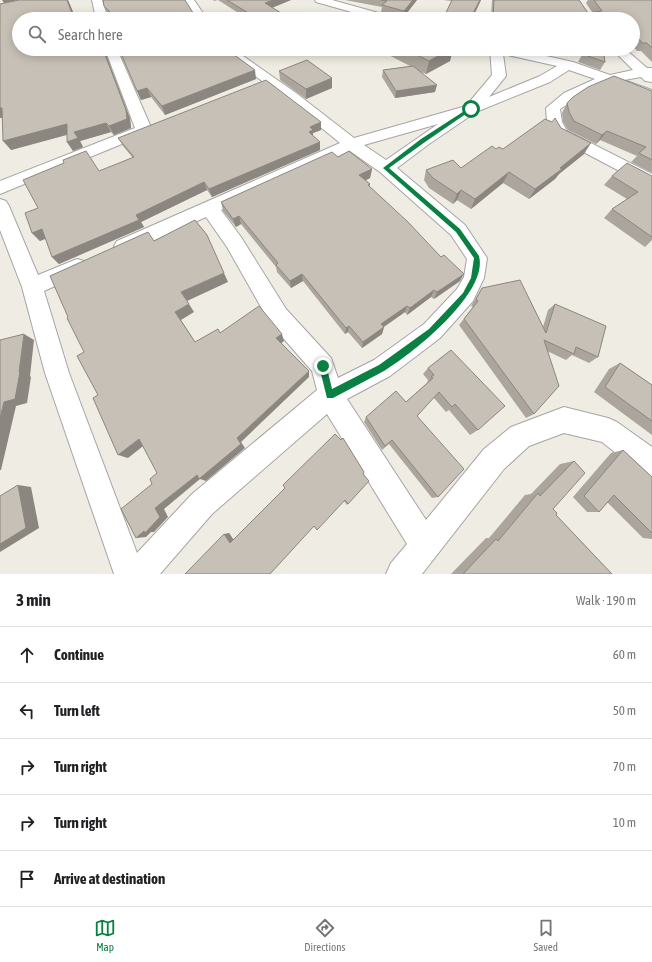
<!DOCTYPE html>
<meta charset="utf-8">
<style>
:root{--surface:#fff;--page:#f6f6f6;--text:#202124;--muted:#757577;--line:#e0e0e0;--accent:#0b8043}
body{margin:0;font-family:"Asap Condensed",sans-serif;background:var(--page);color:var(--text)}
.stop{position:absolute;width:12px;height:12px;margin:-9px;border:3px solid #0b8043;border-radius:50%;background:#fff}
.stop.end{background:#0b8043;border-color:#fff;box-shadow:0 1px 4px #0008}
.list{margin:0;padding:0;list-style:none}
h2{display:flex;justify-content:space-between;align-items:center;height:52px;margin:0;padding:0 16px;font-size:17px}
h2 small{font-size:13px;font-weight:400;color:var(--muted)}
.list li{display:grid;grid-template-columns:26px 1fr auto;gap:12px;align-items:center;box-sizing:border-box;height:56px;padding:0 16px;border-top:1px solid var(--line)}
.list b{display:block;font-size:15px;white-space:nowrap}
.list em{font-size:13px;font-style:normal;color:var(--muted)}
.icon{flex:none;width:22px;height:22px;fill:none;stroke:currentColor;stroke-width:2;stroke-linecap:round;stroke-linejoin:round}
.map{position:relative;flex:none;width:652px;height:574px;overflow:hidden}
.search{position:absolute;background:var(--surface);box-shadow:0 2px 10px #0003;left:12px;right:12px;top:12px;height:44px;display:flex;align-items:center;gap:10px;box-sizing:border-box;padding:0 14px;border-radius:22px;color:var(--muted);font-size:15px}
.sheet{height:332px;background:var(--surface)}
nav{display:flex;justify-content:space-around;align-items:center;box-sizing:border-box;height:56px;border-top:1px solid var(--line);background:var(--surface);font-size:11px;color:var(--muted)}
nav a{display:grid;justify-items:center;gap:2px}
nav .on{color:var(--accent)}
.map>svg:first-child{display:block}
</style>
<div class="map">
<svg width="652" height="574" viewBox="0 0 652 574">
<rect width="100%" height="100%" fill="#efede3"/>
<g fill="none" stroke-linecap="round" stroke-linejoin="round">
<!-- minor casing -->
<g stroke="#a5a5a5" stroke-width="2">
<path id="minor" d="M92,0H102L108,19H96Z
M184,0H194L207,19H195Z
M315,0H332L393,17L395,19H376L316,2Z
M105,49H117L150,125L154,129L151,132L0,194V181L135,128Z
M219,49H233L296,93L354,138L466,106L492,75L490,49H515L573,62L610,75L633,70L612,49H625L647,68H652V82L645,81L641,77L624,80L652,90V99L608,84L582,95L560,109L562,122L567,131L652,174V187L646,185L555,137L547,122L546,108L564,93L595,79L569,70L550,82L476,112L429,144L397,168L465,225L487,258L484,278L473,301L440,338L390,376L347,399L426,520L484,449L511,427L564,407L608,418L617,422L652,447V478L642,474L602,442L564,433L529,446L504,469L422,574H386L391,563L407,544L327,414L212,514L160,574H114L45,373L22,287L0,230V199L6,201L9,206L38,275L77,259L84,261L87,267L84,273L44,291L69,373L137,553L192,494L317,390L312,371L270,323L227,247L206,217L124,254L117,251L114,246L117,241L340,143L286,99ZM503,54L557,66L540,76L489,97L506,76ZM438,124L386,160L364,145ZM350,151L380,172L451,235L467,259L464,277L457,289L424,324L374,360L338,378L331,358L286,309L241,237L221,210Z"/>
</g>
<!-- minor -->
<use href="#minor" fill="#fff" fill-rule="evenodd"/>
</g>
<!-- wall -->
<path fill="#aba59d" d="M68,0L76,19H19L130,118L131,128L114,135L111,132L80,141L83,147L73,151L67,142V135L11,150L2,118H0V4Z
M213,0H291L272,8L282,19H248L218,0L214,1Z
M345,0H417L403,18L381,12L382,7Z
M443,0H481L472,19L452,1Z
M492,0H579L588,13L592,12L586,3L588,0H652V62L641,51H637L633,46V19H491Z
M104,6L197,19H113L108,14Z
M119,49L256,79L165,115L151,97L141,100Z
M235,49H260L244,55Z
M377,49H453L450,61L426,74L421,72L435,92L395,98L382,77L383,70L410,66Z
M543,49H603L605,62L600,70L578,62L583,53L544,51Z
M279,71L332,88L306,99L280,80Z
M652,91V173L631,162L637,156L600,140L596,144L568,130L563,122L562,113L567,103Z
M561,128L584,154L559,174L555,179L529,199L503,183L471,209L457,200L453,204L429,188L424,180L426,170L461,168L503,149Z
M321,130L313,133V136L320,142V150L212,197L207,190L141,222L144,227L59,264L52,257L45,238L40,241L32,233L38,208L133,158L123,146L118,138Z
M338,157L372,169L370,178L365,180L370,184V187L460,281L434,299L431,297L407,315L405,312L384,327L382,334L362,348L348,332L345,334L303,281L291,288L277,272L276,267L241,224L236,227L223,211L221,202Z
M612,176H652V240L645,247L604,218L612,209L627,199L604,185Z
M482,288L543,327L548,310L555,304L598,357L589,363L572,355L566,360L547,351L534,414L526,418L459,325L473,307L471,306Z
M451,350L478,430L470,435L449,410L446,412L433,397L417,416L438,497L432,498L389,444L382,450L364,422L366,417L406,402L427,383L428,380L423,374L428,368Z
M620,363L652,385V435L594,392L609,369Z
M623,450L652,477V539L643,538L607,502L599,512H587L573,497L611,453Z
M574,461L553,509L556,515L612,574H451L486,538H489L525,495L531,494L560,464Z
M363,474L348,504L347,505L344,501L314,526L185,574L229,533L233,539Z"/>
<!-- shaded-wall -->
<path fill="#8b867f" d="M2,0H19L4,3Z
M67,0H68L76,19H74Z
M273,0H291L266,10L265,3Z
M413,0H417L403,18L404,11Z
M480,0H481L472,19H470Z
M281,13L282,19H264Z
M103,49H104L130,118L131,128L114,135L109,126Z
M243,49H260L244,55Z
M450,49H453L450,61L426,74L429,61Z
M255,70L256,79L165,115L162,106Z
M332,78V88L306,99V89Z
M437,85L435,92L395,98L396,91Z
M147,88L151,97L141,100L137,91Z
M0,108H2L9,116L0,118Z
M321,122V130L313,133V138L309,132L310,127Z
M106,123L111,132L80,141L83,147L73,151L67,142L74,132Z
M67,124L73,133L11,150L3,141Z
M607,131L600,140L596,144L602,135Z
M320,142V150L212,197L209,189Z
M591,143L584,154L559,174L555,179L529,199L535,189L560,168Z
M372,169L370,178L359,184V175Z
M509,172L503,183L471,209L475,199Z
M204,182L207,190L141,222L144,227L59,264L52,257L136,215Z
M461,190L457,200L453,204L457,194Z
M239,216L241,224L236,227L233,219Z
M42,229L50,237L40,241L32,233Z
M224,273L228,282L187,301L181,292Z
M302,274L303,281L291,288L290,281Z
M464,274L460,281L434,299L437,292Z
M434,290L431,297L407,315L410,308Z
M189,304L194,312L181,320L200,349L175,312Z
M407,306L405,312L379,330L381,324Z
M349,326L348,332L345,334L346,328Z
M384,327L382,334L362,348L363,342Z
M24,334L34,340L30,376L31,377L27,403L16,406L1,470H0V418L4,402L19,372Z
M282,334L284,341L278,346L276,338Z
M309,371V377L241,442L245,448L206,481L200,479L164,509L168,517L154,532H151L146,537L136,538L155,508L197,475L237,438Z
M139,439L147,443L128,458L118,455Z
M18,485L31,487L39,528L0,552V544Z
M229,533L235,542L230,543L224,534Z"/>
<!-- building -->
<path fill="#c7c0b6" stroke="#8b867f" d="M19,0H67L74,19H19V49H103L126,110L127,119L109,126L106,123L74,132L78,138L67,142V124L3,141L2,108H0V4Z
M103,0H185L197,19H117L104,6Z
M227,0H273L265,3L281,13L264,19H258Z
M381,0H413L404,11L382,5L387,1Z
M452,0H480L470,19H443Z
M494,0H579L588,13L602,11L594,0H652V48L647,43H642L633,31V19H493Z
M119,49H226L255,70L162,106L147,88L137,91Z
M405,49H450L429,61Z
M586,49H603L605,62L582,54Z
M307,60L332,78L306,89L279,71Z
M413,66L437,85L396,91L383,70Z
M614,76L652,91V160L639,153L646,147L607,131L602,135L574,121L569,112L567,103L573,97L588,87Z
M266,80L321,122L310,127L313,130L309,132L320,142L209,189L204,182L136,215L139,220L52,257L42,229L32,233L25,213L38,208L23,180L64,163L63,160L86,151L99,171L134,157L118,138Z
M555,118L561,128L591,143L560,168L562,169L535,189L509,172L475,199L461,190L457,194L433,178L426,170L453,160L461,168L492,146L496,149L499,147L503,149L545,119L552,122Z
M349,151L372,169L359,175L370,184L368,185L408,222L441,257L444,255L464,274L437,292L434,290L410,308L407,306L381,324L384,327L363,342L349,326L346,328L302,274L290,281L276,265L278,263L239,216L233,219L221,202L332,152L338,157Z
M627,163L652,176V237L612,209L638,192L612,176Z
M195,220L207,235L224,273L181,292L189,304L175,312L195,342L218,329L220,333L259,306L282,334L276,338L309,371L237,438L241,444L199,479L197,475L155,508L160,517L145,533L144,531L136,538L121,509L152,484L150,479L157,473L139,439L118,455L93,398L98,395L77,356L84,352L67,318L68,317L50,276L148,232L154,241Z
M520,280L546,333L555,304L606,326L598,357L576,347L574,354L544,340L559,386L534,414L464,319L478,301L476,299L482,288Z
M24,334L19,372H20L15,399L4,402L0,418V340Z
M451,350L505,406L478,430L455,404L452,407L439,392L417,416L464,469L438,497L392,440L385,446L366,417L396,391L406,402L433,378L431,377L434,375L428,368Z
M620,363L652,385V421L605,387Z
M335,434L341,440L343,438L364,472L363,474L369,481L348,504L345,500L317,530L314,526L270,574H185L224,534L230,543L285,488L283,485Z
M623,450L652,477V533L614,495L599,512L584,496Z
M574,461L585,473L553,509L557,513L556,515L612,574H463L496,539L498,541L538,493L540,496Z
M18,485L26,528L0,544V496Z"/>
<!-- route -->
<path fill="#0b8043" d="M469,108L473,109L425,142L389,168L460,229L479,256C489,293 412,354 384,371C367,380 350,389 333,398H327L319,366L320,364H326L332,389L379,365L429,329L463,293L471,278L474,258L456,232L383,168L421,139Z"/>
</svg>
<div class="stop" style="left:471px;top:109px"></div>
<div class="stop end" style="left:323px;top:366px"></div>
<div class="search"><svg class="icon" aria-label="search" viewBox="0 0 24 24"><circle cx="10" cy="10" r="6"/><path d="M15 15l6 6"/></svg>Search here</div>
</div>
<section class="sheet">
<h2>3 min<small>Walk · 190 m</small></h2>
<ul class="list">
<li><svg class="icon" aria-label="ahead" viewBox="0 0 24 24"><path d="M12 20V5M6 11l6-6 6 6"/></svg><div><b>Continue</b></div><em>60 m</em></li>
<li><svg class="icon" aria-label="left" viewBox="0 0 24 24"><path d="M17 20v-9H6M10 6l-5 5 5 5"/></svg><div><b>Turn left</b></div><em>50 m</em></li>
<li><svg class="icon" aria-label="right" viewBox="0 0 24 24"><path d="M7 20v-9h11M14 6l5 5-5 5"/></svg><div><b>Turn right</b></div><em>70 m</em></li>
<li><svg class="icon" aria-label="right" viewBox="0 0 24 24"><path d="M7 20v-9h11M14 6l5 5-5 5"/></svg><div><b>Turn right</b></div><em>10 m</em></li>
<li><svg class="icon" aria-label="arrive" viewBox="0 0 24 24"><path d="M6 21V4h12l-3 4 3 4H6"/></svg><div><b>Arrive at destination</b></div></li>
</ul>
</section>
<nav>
<a class="on"><svg class="icon" aria-label="map" viewBox="0 0 24 24"><path d="M3 6l6-2 6 2 6-2v14l-6 2-6-2-6 2zM9 4v14M15 6v14"/></svg>Map</a>
<a><svg class="icon" aria-label="directions" viewBox="0 0 24 24"><path d="M12 3l9 9-9 9-9-9zM9 14v-3h6M13 9l2 2-2 2"/></svg>Directions</a>
<a><svg class="icon" aria-label="saved" viewBox="0 0 24 24"><path d="M7 4h10v16l-5-4-5 4z"/></svg>Saved</a>
</nav>
